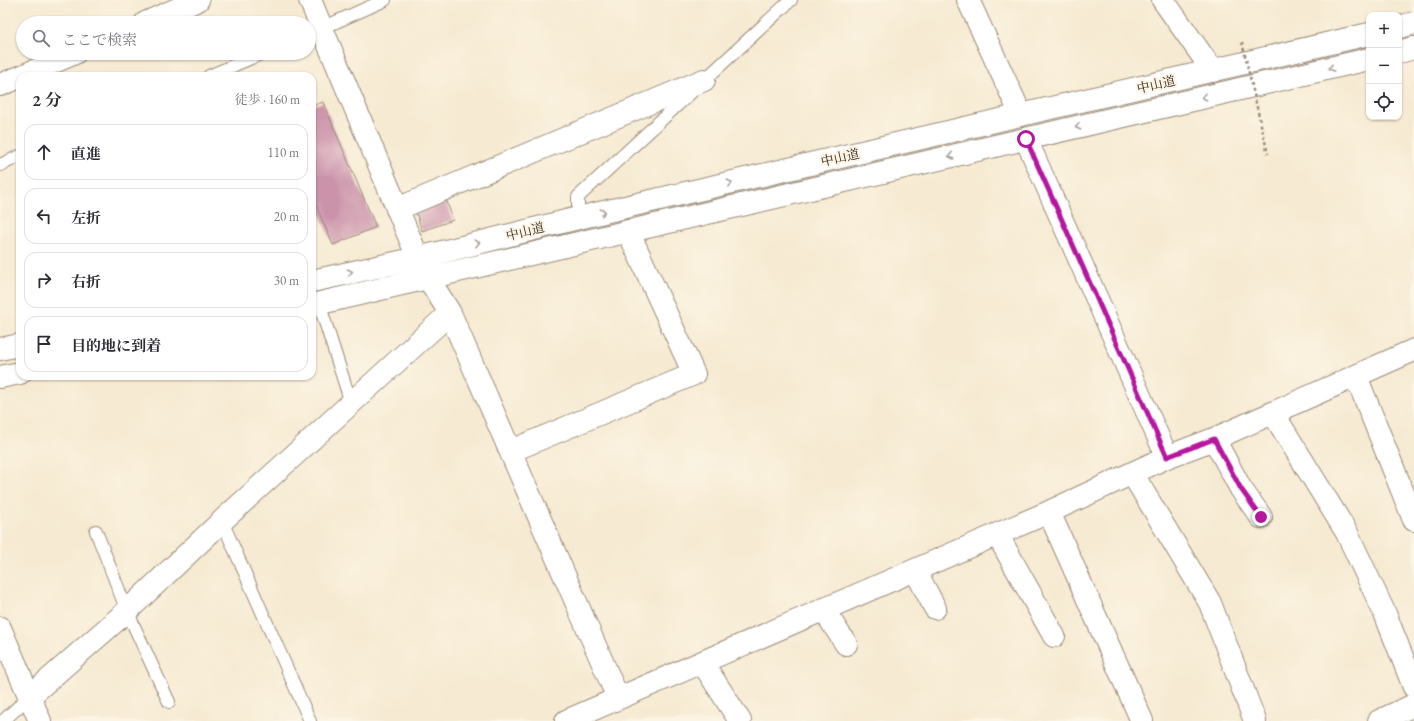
<!DOCTYPE html>
<html lang="ja">
<meta charset="utf-8">
<style>
:root{--surface:#fff;--page:#f7f7f7;--text:#2b2b33;--muted:#7c7c81;--line:#e1e1e2}
body{margin:0;font-family:"EB Garamond","Noto Serif JP",serif;background:var(--page);color:var(--text)}
.controls{position:absolute;right:12px;top:12px;display:grid;overflow:hidden;border-radius:8px;box-shadow:0 1px 3px #0004}
.controls button{width:36px;height:36px;display:grid;place-items:center;padding:0;border:0;border-bottom:1px solid var(--line);background:var(--surface);color:var(--text);font:20px sans-serif}
.stop{position:absolute;width:12px;height:12px;margin:-9px;border:3px solid #b5179e;border-radius:50%;background:#fff}
.stop.end{background:#b5179e;border-color:#fff;box-shadow:0 1px 4px #0008}
.list{margin:0;padding:0;list-style:none}
h2{display:flex;justify-content:space-between;align-items:center;height:52px;margin:0;padding:0 16px;font-size:17px}
h2 small{font-size:13px;font-weight:400;color:var(--muted)}
.list li{display:grid;grid-template-columns:26px 1fr auto;gap:12px;align-items:center;box-sizing:border-box;height:56px;margin:0 8px 8px;padding:0 8px;border:1px solid var(--line);border-radius:12px}
.list b{display:block;font-size:15px;white-space:nowrap}
.list em{font-size:13px;font-style:normal;color:var(--muted)}
.icon{flex:none;width:22px;height:22px;fill:none;stroke:currentColor;stroke-width:2;stroke-linecap:round;stroke-linejoin:round}
.map{position:relative;flex:none;width:1414px;height:721px;overflow:hidden}
.search{position:absolute;background:var(--surface);box-shadow:0 1px 3px #0004;left:16px;top:16px;width:300px;height:44px;display:flex;align-items:center;gap:10px;box-sizing:border-box;padding:0 14px;border-radius:22px;color:var(--muted);font-size:15px}
.panel{position:absolute;background:var(--surface);box-shadow:0 1px 3px #0004;left:16px;top:72px;width:300px;height:308px;border-radius:12px}
.map>svg:first-child{display:block}
</style>
<div class="map">
<svg width="1414" height="721" viewBox="0 0 1414 721">
<rect width="100%" height="100%" fill="#fcf5e5"/>
<filter id="ink" filterUnits="userSpaceOnUse"><feTurbulence type="fractalNoise" baseFrequency=".025" numOctaves="2"/><feDisplacementMap in="SourceGraphic" scale="8" xChannelSelector="R" yChannelSelector="G"/><feConvolveMatrix kernelMatrix="1 2 1 2 8 2 1 2 1" color-interpolation-filters="sRGB"/></filter>
<filter id="wash" filterUnits="userSpaceOnUse"><feTurbulence type="fractalNoise" baseFrequency=".012" numOctaves="4" result="noise"/><feDisplacementMap in="SourceGraphic" scale="16" xChannelSelector="R" yChannelSelector="G"/><feGaussianBlur stdDeviation="0.9" result="paint"/><feColorMatrix in="noise" values="0 0 0 0 0 0 0 0 0 0 0 0 0 0 0 0 0 1.4 0 .05"/><feComposite in="paint" operator="in"/></filter>
<g filter="url(#wash)">
<rect width="100%" height="100%" fill="#f6ead2"/>
<g id="blocks">
<!-- building -->
<path fill="#cb92aa" d="M323,102L376,227L333,245L312,196V106Z
M445,196L453,220L422,231L414,206Z"/>
</g>
</g>
<g filter="url(#ink)">
<use href="#blocks" fill-opacity="0" stroke="#988a78" stroke-width="1"/>
<g fill="none" stroke-linecap="round" stroke-linejoin="round">
<!-- lane casing -->
<g stroke="#988a78" stroke-width="14">
<path id="lane" d="M309,34L385,0
M209,76L263,53
M0,165L20,156
M578,218V197L791,0
M319,303L351,403
M222,521L310,721
M96,531L127,611L169,702
M3,721L29,697"/>
</g>
<!-- street casing -->
<g stroke="#988a78" stroke-width="24">
<path id="street" d="M310,0L418,258
M968,0L1021,115
M1163,0L1213,71
M145,23L198,0
M22,76L75,53
M0,85L20,77
M1026,139L1167,457
M397,209L704,80
M428,278L450,313L618,698
M1356,376L1414,520
M1273,413L1347,533L1386,616L1414,687
M1214,439L1241,489L1261,517
M511,451L694,374L628,231
M1132,473L1210,603L1255,721
M1049,512L1142,721
M997,534L1054,636
M915,570L935,608
M823,609L846,644
M0,628L40,721
M702,662L740,721
M29,697L127,611L222,521L450,313
M566,721L1049,512L1167,457L1214,439L1414,350
M1379,721L1414,705"/>
</g>
<!-- highway casing -->
<g stroke="#988a78" stroke-width="24">
<path id="highway" d="M1399,27L1414,23
M1399,52L1414,48
M312,281L418,258L578,218L1369,34
M312,305L1369,59
M0,349L20,345
M0,377L20,373"/>
</g>
<!-- path -->
<path stroke="#988a78" stroke-width="2.5" stroke-dasharray="3 3" stroke-linecap="butt" d="M1258,112L1268,154"/>
<!-- lane -->
<use href="#lane" stroke="#fff" stroke-width="12"/>
<!-- street -->
<use href="#street" stroke="#fff" stroke-width="22"/>
<!-- highway -->
<use href="#highway" stroke="#fff" stroke-width="22"/>
<!-- path-bridge -->
<path stroke="#988a78" stroke-width="2.5" stroke-dasharray="3 3" stroke-linecap="butt" d="M1242,42L1258,112"/>
</g>
<!-- one-way arrows -->
<defs><path id="oneway-chevron" d="M-2-3.5L2.5 0L-2 3.5" fill="none" stroke-width="1.6" stroke-linecap="round" stroke-linejoin="round"/></defs>
<g stroke="#a79f9a">
<use href="#oneway-chevron" transform="translate(1331 68) rotate(167)"/>
<use href="#oneway-chevron" transform="translate(1204 97) rotate(167)"/>
<use href="#oneway-chevron" transform="translate(1078 127) rotate(167)"/>
<use href="#oneway-chevron" transform="translate(951 156) rotate(167)"/>
<use href="#oneway-chevron" transform="translate(730 183) rotate(-13)"/>
<use href="#oneway-chevron" transform="translate(603 212) rotate(-13)"/>
<use href="#oneway-chevron" transform="translate(477 243) rotate(-14)"/>
<use href="#oneway-chevron" transform="translate(350 272) rotate(-12)"/>
</g>
</g>
<g fill="none" stroke-linecap="round" stroke-linejoin="round" filter="url(#ink)">
<!-- route -->
<path stroke="#b5179e" stroke-width="5" d="M1026,139L1167,457L1214,439L1241,489L1261,517"/>
</g>
<g text-anchor="middle" stroke-width="4" stroke-linejoin="round" paint-order="stroke">
<!-- street labels -->
<g font-size="13" fill="#3b2a1e" stroke="#fcf5e5">
<text transform="translate(1156 84) rotate(-13)" y="5">中山道</text>
<text transform="translate(840 157) rotate(-13)" y="5">中山道</text>
<text transform="translate(525 231) rotate(-14)" y="5">中山道</text>
</g>
</g>
</svg>
<div class="controls">
<button>+</button>
<button>−</button>
<button><svg class="icon" aria-label="locate" viewBox="0 0 24 24"><circle cx="12" cy="12" r="6"/><path d="M12 2v4M12 18v4M2 12h4M18 12h4"/></svg></button>
</div>
<div class="stop" style="left:1026px;top:139px"></div>
<div class="stop end" style="left:1261px;top:517px"></div>
<div class="search"><svg class="icon" aria-label="search" viewBox="0 0 24 24"><circle cx="10" cy="10" r="6"/><path d="M15 15l6 6"/></svg>ここで検索</div>
<section class="panel">
<h2>2 分<small>徒歩 · 160 m</small></h2>
<ul class="list">
<li><svg class="icon" aria-label="ahead" viewBox="0 0 24 24"><path d="M12 20V5M6 11l6-6 6 6"/></svg><div><b>直進</b></div><em>110 m</em></li>
<li><svg class="icon" aria-label="left" viewBox="0 0 24 24"><path d="M17 20v-9H6M10 6l-5 5 5 5"/></svg><div><b>左折</b></div><em>20 m</em></li>
<li><svg class="icon" aria-label="right" viewBox="0 0 24 24"><path d="M7 20v-9h11M14 6l5 5-5 5"/></svg><div><b>右折</b></div><em>30 m</em></li>
<li><svg class="icon" aria-label="arrive" viewBox="0 0 24 24"><path d="M6 21V4h12l-3 4 3 4H6"/></svg><div><b>目的地に到着</b></div></li>
</ul>
</section>
</div>
